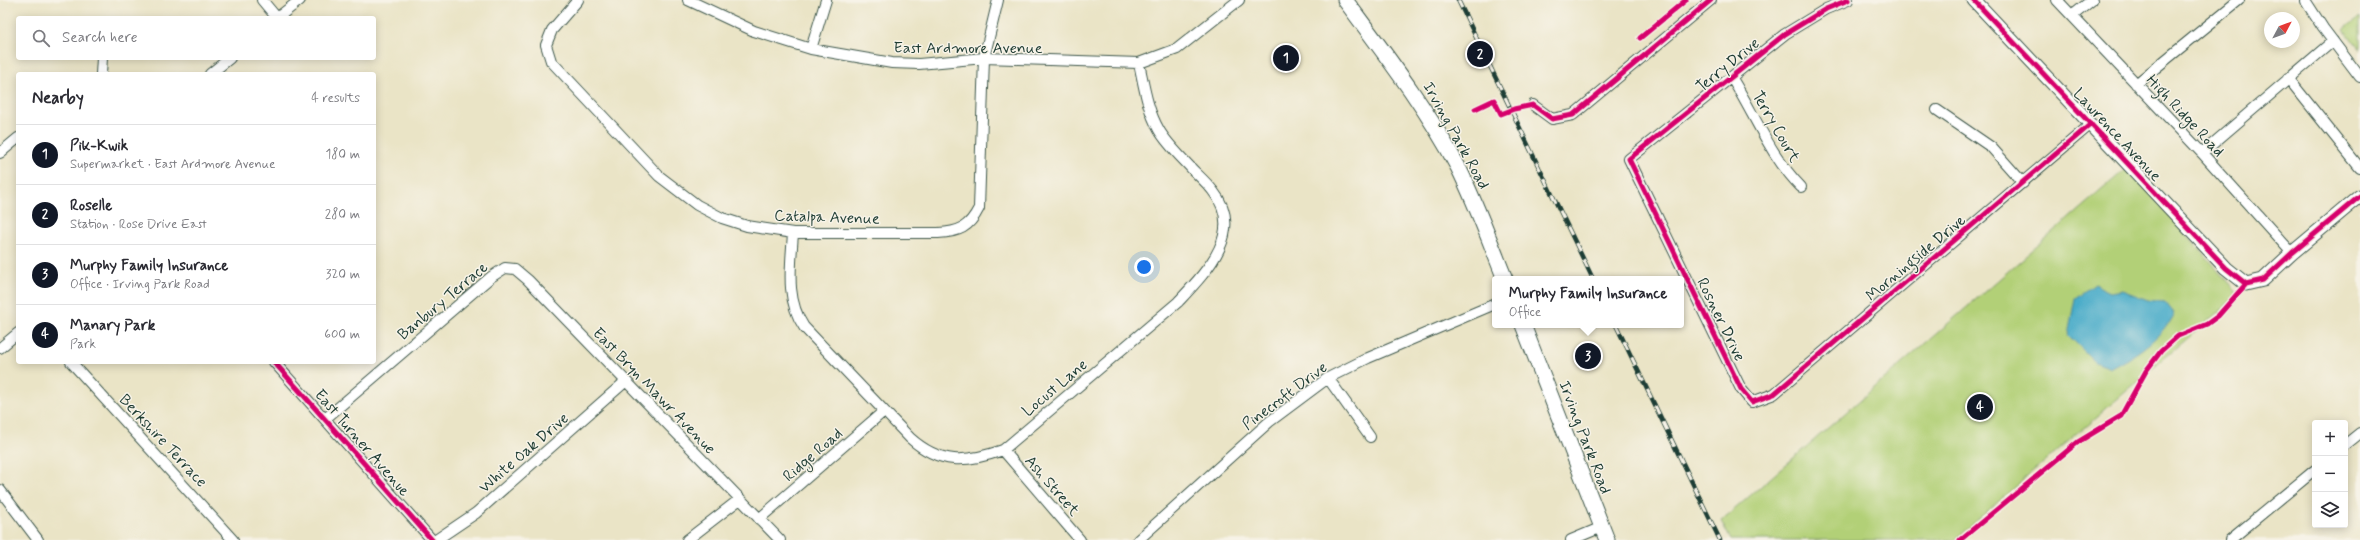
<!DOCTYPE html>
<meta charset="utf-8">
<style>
:root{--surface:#fff;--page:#f2f2f3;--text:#2b2b33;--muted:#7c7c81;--line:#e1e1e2;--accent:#111827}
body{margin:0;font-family:Mynerve,sans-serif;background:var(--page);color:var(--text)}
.controls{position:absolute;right:12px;bottom:12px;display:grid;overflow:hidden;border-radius:4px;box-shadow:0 2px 10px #0003}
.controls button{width:36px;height:36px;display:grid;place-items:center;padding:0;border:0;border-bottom:1px solid var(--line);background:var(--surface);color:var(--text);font:20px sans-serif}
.compass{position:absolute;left:2264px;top:12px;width:36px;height:36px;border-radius:50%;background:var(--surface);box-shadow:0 2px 10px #0003;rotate:49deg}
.you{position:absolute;left:1144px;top:267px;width:14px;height:14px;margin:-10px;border:3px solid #fff;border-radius:50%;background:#1a73e8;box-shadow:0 0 0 6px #1a73e833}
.badge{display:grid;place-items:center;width:26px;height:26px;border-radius:50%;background:var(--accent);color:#fff;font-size:13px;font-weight:700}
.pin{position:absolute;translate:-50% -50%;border:2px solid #fff;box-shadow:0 1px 4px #0006}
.popup{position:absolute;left:1492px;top:276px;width:192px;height:52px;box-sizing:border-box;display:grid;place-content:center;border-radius:4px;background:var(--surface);filter:drop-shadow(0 1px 3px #0005);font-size:13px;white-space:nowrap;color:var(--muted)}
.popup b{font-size:15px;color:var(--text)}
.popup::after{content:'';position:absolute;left:50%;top:100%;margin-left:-8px;border:8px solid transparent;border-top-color:var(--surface)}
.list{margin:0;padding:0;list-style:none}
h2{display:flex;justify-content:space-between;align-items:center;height:52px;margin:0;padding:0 16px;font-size:17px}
h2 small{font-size:13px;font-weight:400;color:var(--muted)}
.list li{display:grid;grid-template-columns:26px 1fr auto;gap:12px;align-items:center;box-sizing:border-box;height:60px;padding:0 16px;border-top:1px solid var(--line)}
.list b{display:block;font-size:15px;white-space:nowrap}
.list p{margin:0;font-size:13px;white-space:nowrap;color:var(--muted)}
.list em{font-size:13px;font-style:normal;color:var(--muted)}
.icon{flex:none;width:22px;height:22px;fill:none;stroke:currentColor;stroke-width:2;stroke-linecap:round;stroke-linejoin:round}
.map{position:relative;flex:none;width:2360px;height:540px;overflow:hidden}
.search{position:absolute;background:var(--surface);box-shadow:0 2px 10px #0003;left:16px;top:16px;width:360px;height:44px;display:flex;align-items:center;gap:10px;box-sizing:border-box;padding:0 14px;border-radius:4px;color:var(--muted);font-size:15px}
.panel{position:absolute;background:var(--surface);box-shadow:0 2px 10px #0003;left:16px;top:72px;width:360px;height:292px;border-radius:4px}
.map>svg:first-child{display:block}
</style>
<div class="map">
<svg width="2360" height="540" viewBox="0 0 2360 540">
<rect width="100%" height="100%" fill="#f7f3e8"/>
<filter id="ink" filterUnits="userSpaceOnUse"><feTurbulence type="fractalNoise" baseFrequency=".025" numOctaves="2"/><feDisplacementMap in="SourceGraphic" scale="8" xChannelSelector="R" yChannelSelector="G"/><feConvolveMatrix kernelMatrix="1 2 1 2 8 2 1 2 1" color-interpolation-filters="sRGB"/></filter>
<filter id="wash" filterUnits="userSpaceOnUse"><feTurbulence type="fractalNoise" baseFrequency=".012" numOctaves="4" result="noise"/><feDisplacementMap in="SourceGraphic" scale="16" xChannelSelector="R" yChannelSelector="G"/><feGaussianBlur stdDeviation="0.9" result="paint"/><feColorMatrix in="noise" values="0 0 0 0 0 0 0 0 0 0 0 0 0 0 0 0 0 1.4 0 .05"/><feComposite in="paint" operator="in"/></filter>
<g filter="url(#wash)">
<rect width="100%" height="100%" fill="#eae4c6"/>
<!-- green -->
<path fill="#b2d077" stroke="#688656" d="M2360,17V50L2344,29Z
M2128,167L2239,294L1954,540H1731L1721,521Z"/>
<!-- water -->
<path fill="#4aacc9" stroke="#34747e" d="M2094,284L2110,292L2122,290L2148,300L2165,302L2174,313C2162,338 2136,355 2111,368L2095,362L2068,335L2075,298Z"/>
</g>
<g filter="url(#ink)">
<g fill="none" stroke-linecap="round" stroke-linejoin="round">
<!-- minor casing -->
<g stroke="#3d564a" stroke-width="12">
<path id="minor" d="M262,0L277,18
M578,0L552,30L546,45L551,61L659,176L697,205L722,218L747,226L793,233H938C959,232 969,228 979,208L984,58L998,0
M688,0L754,31L811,49L892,63L919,64L984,58L1139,63L1177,49L1239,0
M1848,0L1826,9L1785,34L1629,159L1741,389L1752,402L1774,394L2091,124
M2057,0L2202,153L2292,253
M2305,0L2323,28L2360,77
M2072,16L2092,0
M277,18L300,0
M811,49L826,0
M101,74L102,58
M210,74L230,58
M1731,77C1754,113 1770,156 1801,187
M2288,78L2360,168
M2136,84L2239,0
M1533,105L1552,119L1573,115L1711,0
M1937,110L1991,147L2023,183
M0,153L18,138
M2202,153L2333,41
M793,233C791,266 785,299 804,327L910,438C940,465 966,463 1003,450L1178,302C1206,272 1246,232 1213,191C1207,183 1199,176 1192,169C1181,157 1167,144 1159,130C1147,109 1144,86 1139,63
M0,348L18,333
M71,362L233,540
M274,362L432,540
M1328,378L1370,437
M325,419L491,277L505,268L515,269L528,280L780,540
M2345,445L2360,433
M1003,450L1080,540
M0,490L38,540
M759,519L884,411
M436,540L476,513L626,381
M687,540L740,499
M1138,540L1269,422L1328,378L1368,358L1495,304
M1571,540L1602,527
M2230,540L2315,470"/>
</g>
<!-- tertiary casing -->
<g stroke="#3d564a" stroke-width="15">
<path id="tertiary" d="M1974,0L2226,268L2246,284L2263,280L2292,253L2360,196"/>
</g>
<!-- secondary casing -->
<g stroke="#3d564a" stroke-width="17">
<path id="secondary" d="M1345,0C1385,54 1426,107 1458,167C1476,203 1490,242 1505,279
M1523,325L1607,540"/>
</g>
<!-- minor -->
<use href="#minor" stroke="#fff" stroke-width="10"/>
<!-- tertiary -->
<use href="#tertiary" stroke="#fff" stroke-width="13"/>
<!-- secondary -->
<use href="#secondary" stroke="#fff" stroke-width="15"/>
<!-- rail casing -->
<g stroke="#1f3d34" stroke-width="4.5">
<path id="rail" d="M1458,0L1593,279
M1616,325L1720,540"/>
</g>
<!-- rail -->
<use href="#rail" stroke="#f7f3e8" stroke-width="3" stroke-dasharray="9" stroke-linecap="butt"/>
<!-- cycleway casing -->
<g stroke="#f7f3e8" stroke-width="8">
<path id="cycleway" d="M1848,0L1826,9L1785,34L1629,159L1741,389L1752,402L1774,394L2091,124
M1974,0L2226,268L2246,284
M1640,38L1686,0
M1475,109L1494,100L1501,114L1514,109L1533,105L1552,119L1573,115L1711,0
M2246,284L2263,280L2292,253L2360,196
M274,362L432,540
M1960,540L2078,442L2121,416L2146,371L2161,351L2178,336L2207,324L2218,316L2246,284"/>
</g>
<!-- cycleway -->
<use href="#cycleway" stroke="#d6006c" stroke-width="5"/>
</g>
</g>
<g text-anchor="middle" stroke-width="3" stroke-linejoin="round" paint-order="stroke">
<!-- street labels -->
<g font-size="16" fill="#1f3d34" stroke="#f7f3e8">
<text x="968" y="53">East Ardmore Avenue</text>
<text transform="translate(1727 64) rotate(-39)" y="6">Terry Drive</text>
<text transform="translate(2186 115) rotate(47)" y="6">High Ridge Road</text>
<text transform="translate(1777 126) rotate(60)" y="6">Terry Court</text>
<text transform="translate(2118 134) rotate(47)" y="6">Lawrence Avenue</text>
<text transform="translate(1457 135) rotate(61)" y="6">Irving Park Road</text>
<text transform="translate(827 216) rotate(2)" y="6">Catalpa Avenue</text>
<text transform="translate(1915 257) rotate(-40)" y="6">Morningside Drive</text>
<text transform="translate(442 300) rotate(-40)" y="6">Banbury Terrace</text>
<text transform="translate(1722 319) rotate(64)" y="6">Rosner Drive</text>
<text transform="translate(1054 387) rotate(-40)" y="6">Locust Lane</text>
<text transform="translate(655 390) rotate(46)" y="6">East Bryn Mawr Avenue</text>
<text transform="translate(1284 395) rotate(-37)" y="6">Pinecroft Drive</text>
<text transform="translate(1586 437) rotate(69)" y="6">Irving Park Road</text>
<text transform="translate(164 440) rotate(47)" y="6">Berkshire Terrace</text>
<text transform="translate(363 442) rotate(49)" y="6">East Turner Avenue</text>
<text transform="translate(523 452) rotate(-41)" y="6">White Oak Drive</text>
<text transform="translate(812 454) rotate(-41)" y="6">Ridge Road</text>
<text transform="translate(1053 485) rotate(49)" y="6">Ash Street</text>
</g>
</g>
</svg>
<div class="controls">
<button>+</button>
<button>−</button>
<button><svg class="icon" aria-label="layers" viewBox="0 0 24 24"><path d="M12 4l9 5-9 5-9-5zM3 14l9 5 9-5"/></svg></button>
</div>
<svg class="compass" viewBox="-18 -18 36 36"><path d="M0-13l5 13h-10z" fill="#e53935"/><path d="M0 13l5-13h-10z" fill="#7c7c81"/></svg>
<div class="you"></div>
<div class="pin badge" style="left:1286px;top:58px">1</div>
<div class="pin badge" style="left:1480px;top:54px">2</div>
<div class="pin badge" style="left:1588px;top:356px">3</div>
<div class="popup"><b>Murphy Family Insurance</b>Office</div>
<div class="pin badge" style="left:1980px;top:407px">4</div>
<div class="search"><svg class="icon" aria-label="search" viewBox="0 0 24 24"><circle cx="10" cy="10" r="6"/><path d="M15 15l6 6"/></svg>Search here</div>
<section class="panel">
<h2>Nearby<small>4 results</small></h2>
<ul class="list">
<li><span class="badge">1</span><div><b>Pik-Kwik</b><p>Supermarket · East Ardmore Avenue</p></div><em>180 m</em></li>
<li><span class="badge">2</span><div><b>Roselle</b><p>Station · Rose Drive East</p></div><em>280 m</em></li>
<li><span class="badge">3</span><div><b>Murphy Family Insurance</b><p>Office · Irving Park Road</p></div><em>320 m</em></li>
<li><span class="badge">4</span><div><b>Manary Park</b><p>Park</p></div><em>600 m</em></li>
</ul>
</section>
</div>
